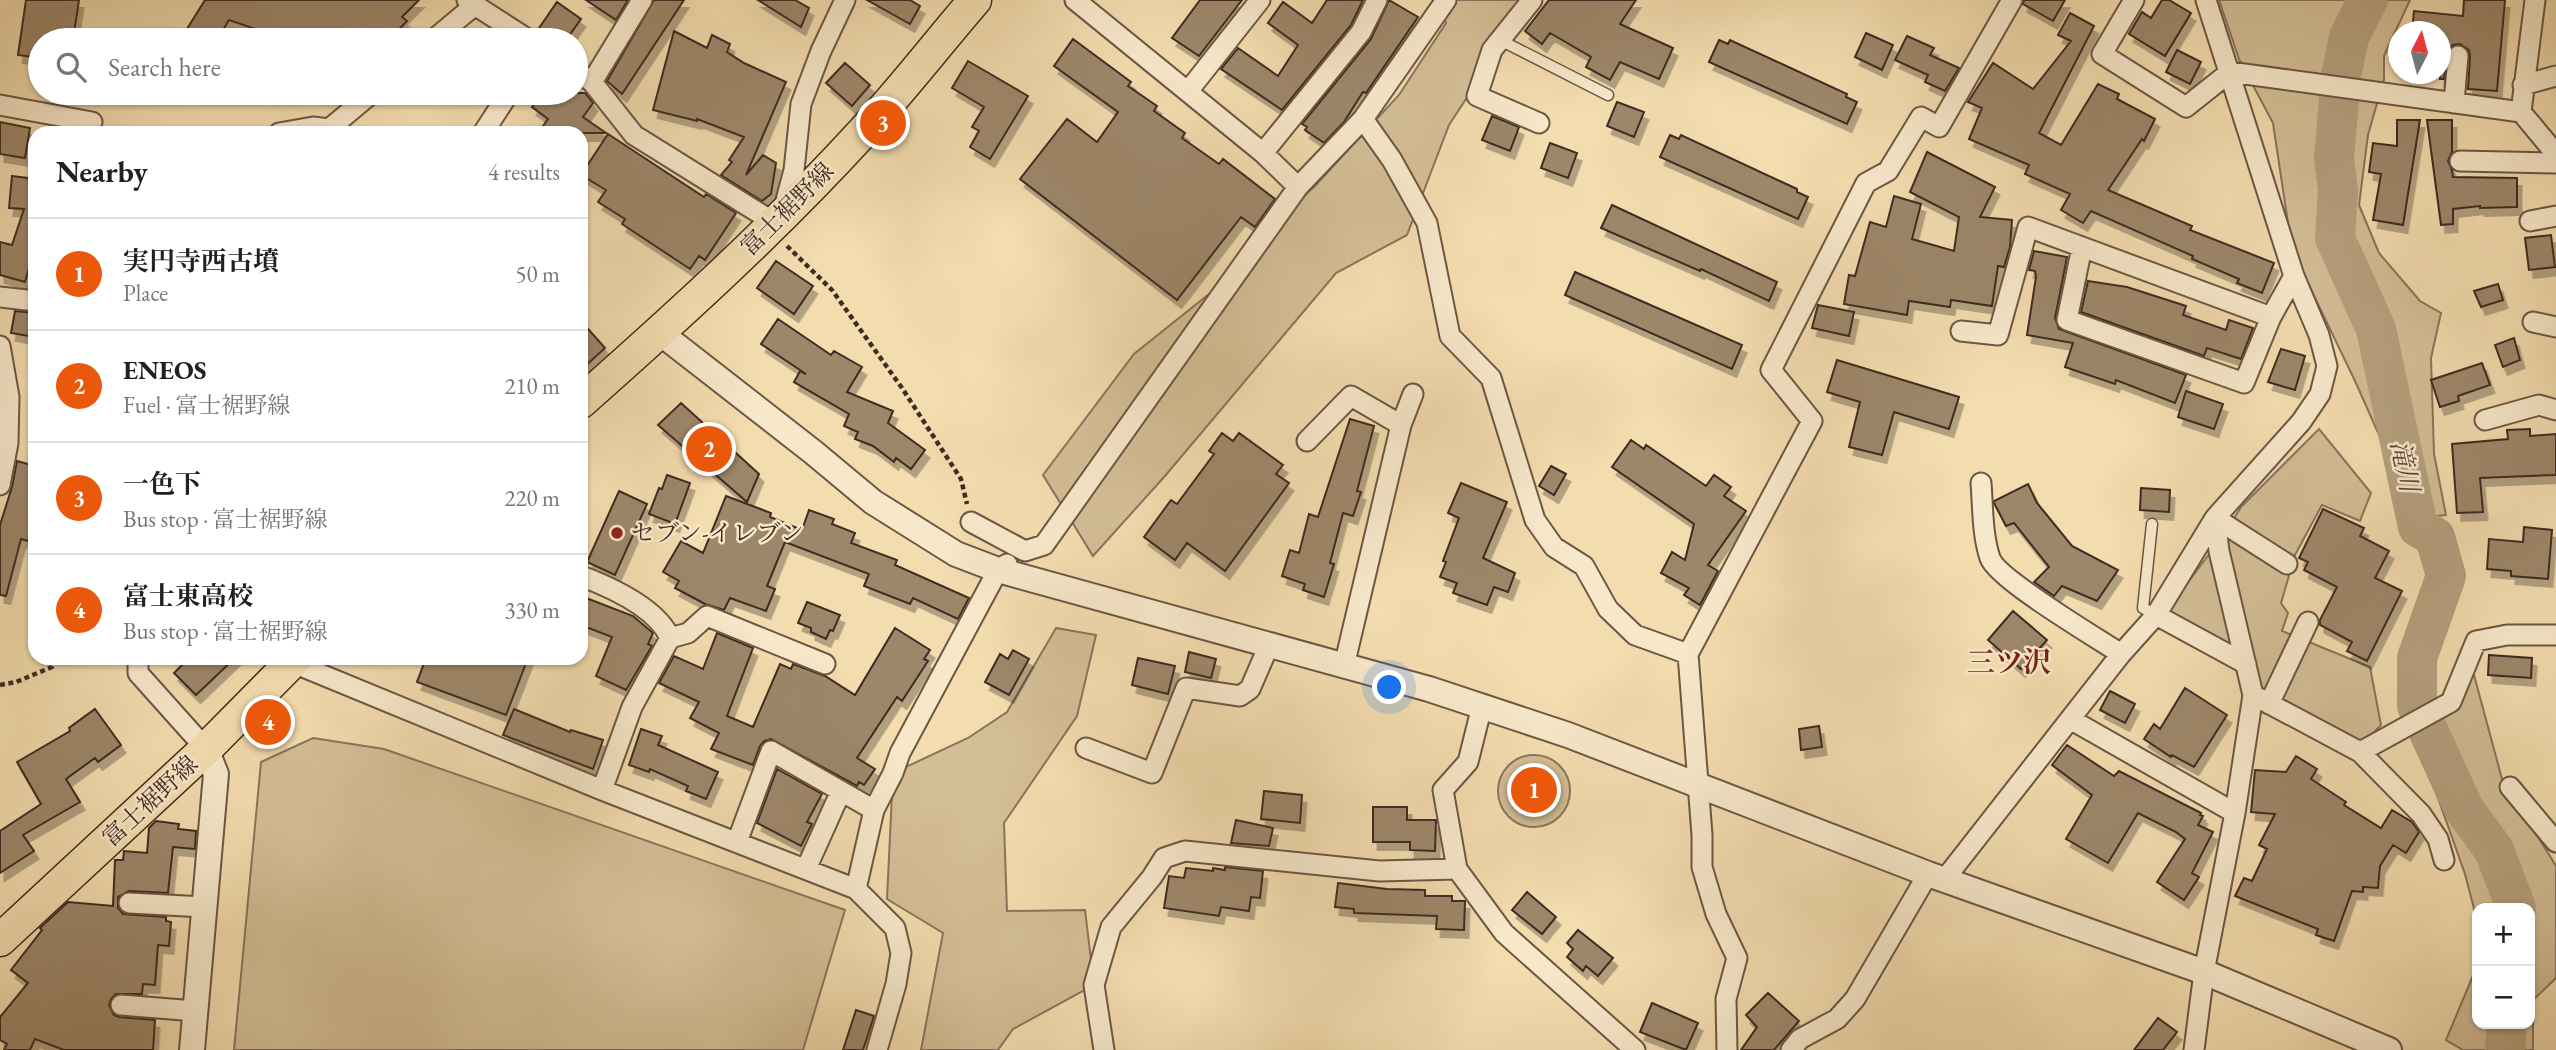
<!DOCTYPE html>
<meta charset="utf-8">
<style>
:root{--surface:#fff;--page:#f6f6f6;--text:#202124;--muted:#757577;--line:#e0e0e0;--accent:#ea580c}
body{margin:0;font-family:"EB Garamond","Noto Serif JP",serif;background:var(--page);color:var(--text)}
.controls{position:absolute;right:21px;bottom:21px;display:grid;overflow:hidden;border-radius:14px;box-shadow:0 2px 5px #0004}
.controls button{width:63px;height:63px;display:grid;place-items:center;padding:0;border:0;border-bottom:2px solid var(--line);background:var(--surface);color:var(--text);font:35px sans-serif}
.compass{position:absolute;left:2388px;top:21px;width:63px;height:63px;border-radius:50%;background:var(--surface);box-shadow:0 2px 5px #0004;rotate:6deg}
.you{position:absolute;left:1390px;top:688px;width:24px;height:24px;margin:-18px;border:5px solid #fff;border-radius:50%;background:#1a73e8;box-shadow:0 0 0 10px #1a73e833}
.badge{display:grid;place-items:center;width:46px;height:46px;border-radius:50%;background:var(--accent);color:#fff;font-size:23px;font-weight:700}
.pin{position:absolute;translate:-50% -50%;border:4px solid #fff;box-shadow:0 2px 7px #0006}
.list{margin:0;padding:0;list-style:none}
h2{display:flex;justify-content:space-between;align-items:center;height:91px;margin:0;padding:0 28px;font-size:30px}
h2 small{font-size:23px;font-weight:400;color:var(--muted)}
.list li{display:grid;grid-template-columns:46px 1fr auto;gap:21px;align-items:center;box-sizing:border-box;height:112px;padding:0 28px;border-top:2px solid var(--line)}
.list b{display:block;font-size:26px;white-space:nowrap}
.list p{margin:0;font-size:23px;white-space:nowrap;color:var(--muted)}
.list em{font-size:23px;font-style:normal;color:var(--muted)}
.icon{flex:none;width:38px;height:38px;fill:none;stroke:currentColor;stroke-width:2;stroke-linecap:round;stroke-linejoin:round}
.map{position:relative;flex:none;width:2556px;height:1050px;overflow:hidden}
.search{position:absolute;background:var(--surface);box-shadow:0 2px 5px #0004;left:28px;top:28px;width:560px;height:77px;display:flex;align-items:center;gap:18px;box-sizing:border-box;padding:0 24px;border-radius:38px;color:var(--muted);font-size:26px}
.panel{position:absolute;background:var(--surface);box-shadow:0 2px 5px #0004;left:28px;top:126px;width:560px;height:539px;border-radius:21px}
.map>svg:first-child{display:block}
</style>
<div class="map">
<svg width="2556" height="1050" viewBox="0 0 2556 1050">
<defs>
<filter id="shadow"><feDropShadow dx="4.5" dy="8" stdDeviation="0" flood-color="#0004"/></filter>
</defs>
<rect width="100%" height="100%" fill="#f3dcae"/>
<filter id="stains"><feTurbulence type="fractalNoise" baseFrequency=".00286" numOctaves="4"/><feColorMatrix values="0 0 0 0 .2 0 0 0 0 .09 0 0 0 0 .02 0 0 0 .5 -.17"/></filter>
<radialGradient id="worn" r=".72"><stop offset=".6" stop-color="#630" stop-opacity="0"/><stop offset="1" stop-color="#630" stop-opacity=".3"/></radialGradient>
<!-- green -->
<path fill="#d4be96" stroke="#8a745c" stroke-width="2" d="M1439,0H1531L1449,125L1407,235L1336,273L1165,476L1093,556L1043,475L1134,354L1239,270L1240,251L1314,187L1399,95L1446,23Z
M2219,0H2410L2384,56V79L2368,135L2359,205L2379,253L2420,301L2441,313L2431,358L2434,454L2446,515L2416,518L2355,381L2292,250L2273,123L2239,59Z
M2319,429L2371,493L2360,521L2322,505L2295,555L2281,603L2288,613L2282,631L2370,667L2381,725L2361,746L2264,693L2252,662L2165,613L2225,533L2241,507Z
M1056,628L1096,635L1077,716L1004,823L1007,911L1085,910L1094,985L1013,1029L998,1050H921L943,933L887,899L893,773L968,738L1007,712Z
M2474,675L2502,779L2556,866V978L2533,1000V1050H2463L2446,1040L2477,966V1024H2530V908H2477V920L2465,874L2417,739Z
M313,738L384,749L845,910L803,1050H234L261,762Z
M1498 791a36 36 0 1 1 72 0a36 36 0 1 1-72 0Z"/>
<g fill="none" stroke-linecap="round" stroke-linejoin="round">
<!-- river -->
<path stroke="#b6a07e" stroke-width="40" d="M2368,0L2349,37L2341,76L2334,159L2338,190L2335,238L2376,329L2418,527L2435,537L2446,576L2417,658V706L2464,809L2494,850L2516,908
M2505,1050L2507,1024"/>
</g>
<!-- building -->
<path fill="#9d876a" stroke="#3f2b21" stroke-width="2" filter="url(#shadow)" d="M26,0H79L73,40H40V58L18,55Z
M205,0H419L402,17L407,21L389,40H258L261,31L229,20L217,40H180Z
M586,0H628L616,20Z
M654,0H684L622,94L607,81Z
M758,0H795L809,8L801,27Z
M867,0H910L920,6L910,24Z
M1200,0H1242L1199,56L1172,38Z
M1327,0H1363L1351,25L1282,110L1221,69L1238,48L1278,76L1298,45L1268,23L1283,2L1312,23Z
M1389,0L1418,17L1366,93L1363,92L1344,122L1324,143L1305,130L1307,127L1302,124L1371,39Z
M1549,0H1636L1620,24L1673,48L1659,79L1620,62L1610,80L1586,67L1591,57L1550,33L1542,44L1525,31Z
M2024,0H2065L2053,21L2023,4Z
M2162,0H2169L2191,13L2165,56L2129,34L2142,12L2151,18Z
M2464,0H2505L2497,91L2468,89L2470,56L2469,50L2460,44L2453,45L2448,50L2444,79H2440V32H2412L2414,11L2463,16Z
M557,2L581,19L566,40H541L537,31Z
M2070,13L2094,26L2039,133L2061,145L2098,84L2119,94L2117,99L2155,119L2144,141L2142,139L2108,190L2192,226L2190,230L2274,263L2262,293L2237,283L2239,279L2192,259L2193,256L2091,211L2083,223L2061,210L2070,194L2025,174L2029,165L1969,139L1982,108L1968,102L1993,63L2033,89L2071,41L2058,35Z
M674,31L707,48L712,35L730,44L727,52L744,63L786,82L746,175L763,155L776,163L771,194L762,201L721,175L732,162L729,160L744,137L697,119V121L653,110Z
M1866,33L1893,45L1882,70L1855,57Z
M1907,36L1934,48L1930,55L1959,68L1945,91L1925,82L1928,75L1895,60Z
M1073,39L1131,82L1128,86L1157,106L1154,111L1185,133L1182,138L1219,164L1223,159L1275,199L1255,227L1241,217L1177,300L1020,179L1067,119L1097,142L1118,112L1054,66Z
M1719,40L1728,44L1730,40L1847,94L1846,97L1857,102L1847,124L1709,62Z
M2177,50L2201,62L2190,84L2166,72Z
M968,61L1028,96L990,159L970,147L979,131L972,127L984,107L952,88Z
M845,63L870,85L852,106L826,83Z
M542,93H585L593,103L583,117L606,133H538L548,119L532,107Z
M1617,102L1644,112L1634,137L1607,126Z
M1492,116L1519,127L1510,151L1482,140Z
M2397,120H2420L2403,225L2373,220L2381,174L2369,172L2373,143L2397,146Z
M2427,120H2452V152L2448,161L2452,170L2453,177L2517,178V207L2480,208V206L2453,209V224L2441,225Z
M0,122L30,128L25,158L0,154Z
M608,134L704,197L706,194L736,213L705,260L699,256L690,269L622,224L625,219L598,202L606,190L581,175Z
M1670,135L1679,139L1681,135L1797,189V192L1808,197L1798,219L1660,157Z
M1550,143L1577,153L1568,178L1541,168Z
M1927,152L1995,187L1980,217L2012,220L2010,247L2004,267L1998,266L1992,306L1951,300L1950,307L1909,301L1907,315L1844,304L1849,275L1855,276L1870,222L1886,227L1894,196L1921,204L1912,239L1954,251L1959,217L1910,192Z
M12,176L35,179V247L25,282L0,275V242L12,245L24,209L9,208Z
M1612,205L1777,282L1769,301L1701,269L1700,271L1601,228Z
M2551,235L2555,267L2529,270L2525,238Z
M2034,251L2067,257L2055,318L2059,329L2186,375L2175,403L2116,380L2115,384L2065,367L2073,343L2027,335L2036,277L2035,271L2029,270Z
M776,261L813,286L794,314L757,288Z
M1575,272L1742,345L1732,369L1565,295Z
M2088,281L2127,287L2186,306L2183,315L2226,330L2229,320L2253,328L2241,359L2207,348L2204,356L2081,312Z
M2498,284L2503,300L2481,307L2474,291Z
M1818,305L1854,312L1849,336L1812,328Z
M15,311L35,313V337L11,333Z
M778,319L831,355L834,351L862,367L847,392L893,411L888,423L925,450L911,469L896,458L894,462L873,446L855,439L858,432L844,426L849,414L794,382L800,371L806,374L761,344Z
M581,321L605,348L581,370Z
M2514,338L2520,360L2503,367L2495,345Z
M2281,349L2305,356L2295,390L2268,382Z
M1837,360L1959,397L1949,429L1894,412L1882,455L1849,447L1860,402L1827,392Z
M2482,363L2490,385L2458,396L2459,401L2440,407L2431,380Z
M2186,391L2223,404L2214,429L2178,417Z
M681,403L759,474L747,502L658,425Z
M1350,419L1374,426L1357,491L1361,492L1353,516L1343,513L1330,563L1334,564L1324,597L1303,590L1305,584L1282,576L1290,550L1299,553L1309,514L1318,517Z
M2530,429V436L2556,434V475L2480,478L2483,512L2457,513L2452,444L2508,439L2507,430Z
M1222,433L1233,441L1239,433L1283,465L1276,474L1289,483L1225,571L1187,543L1175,560L1144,537L1171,500L1177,504L1214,454L1209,451Z
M1631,440L1644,449L1646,445L1706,486L1714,475L1731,487L1724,496L1746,511L1708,565L1718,571L1700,605L1684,595L1689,588L1661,573L1672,552L1685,560L1694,524L1612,467Z
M17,461L35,466V533L32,542L21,539L6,596L0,595V525L12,487Z
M1551,466L1566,474L1554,495L1539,486Z
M667,475L690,483L675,524L649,514L659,488L662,489Z
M1461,483L1507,502L1483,558L1515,573L1508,592L1494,587L1487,605L1453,593L1457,583L1440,577L1446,562L1443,561L1459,518L1448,513Z
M2028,484L2037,503L2072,546L2118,570L2097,601L2062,586L2054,596L2034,582L2049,567L2014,523L2006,526L1994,503V501Z
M2141,488L2170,490L2169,512L2140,510Z
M619,491L647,504L615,575L587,562Z
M726,496L771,513L770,517L802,530L809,510L834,519L832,524L855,533L851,543L897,560L895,565L969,598L958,619L913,598L910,604L864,586L869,574L785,542L767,586L775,589L766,611L730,598L724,610L705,604L675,588L679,581L663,572L681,541L703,553Z
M2323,509L2364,528L2360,536L2389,551L2375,578L2402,591L2367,661L2347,651L2352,642L2320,625V620L2337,587L2304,570L2308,562L2299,558Z
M2524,527L2552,530L2548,579L2511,576V571L2487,569L2489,539L2523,542Z
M581,596L633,616L653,633L648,644L652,646L626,690L596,676L612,637L581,625Z
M807,602L840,615L833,631L830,630L826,639L811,632V628L798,623Z
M2013,611L2047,640L2021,669L1988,640Z
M895,628L930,650L924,659L928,661L902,701L897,697L857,758L875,769L864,785L859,782L857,786L771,739L764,741L760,746L753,765L711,749L719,733L690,718L699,702L659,683L674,656L703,669L717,633L753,648L727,716L753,727L780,664L791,669L793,664L825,676L855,695Z
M1013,650L1029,659L1009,695L985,682L1000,654L1008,659Z
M1189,652L1216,659L1211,678L1185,672Z
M2489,655L2532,658L2531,678L2488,675Z
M189,658H235L196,695L174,673Z
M426,658H528L506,715L417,682Z
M1138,658L1175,666L1168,694L1132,685Z
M2185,688L2227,715L2194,767L2172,755L2171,757L2144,739L2154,724L2160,729Z
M2110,691L2135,704L2125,723L2100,710Z
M95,709L121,745L98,762L95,758L66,779L80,802L23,835L34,851L0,873V831L41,804L17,762L70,731L69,728Z
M514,709L570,732L571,730L603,740L593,769L503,735Z
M1819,726L1822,747L1801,750L1799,729Z
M641,729L662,736L658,745L718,772L706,799L686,791L688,786L650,769L649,772L629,765Z
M2067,745L2114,776L2119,771L2201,813L2200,815L2203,816L2198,825L2213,832L2192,873L2199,877L2184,900L2157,882L2185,839L2176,832L2138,813L2108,863L2066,839L2092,795L2052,765Z
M2296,756L2317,769L2311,779L2346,802L2344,805L2381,828L2392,810L2412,822L2419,832L2406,853L2393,845L2380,866L2378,888L2363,887V892L2352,891L2334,941L2316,935L2318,929L2235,896L2244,878L2252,881L2267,849L2259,845L2275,814L2251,812L2255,770L2286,772Z
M777,769L822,794L807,822L812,824L801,846L757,823Z
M1264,791L1302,795L1300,823L1261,819Z
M1373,807H1407V820H1436L1435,851L1410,850V842H1373Z
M1236,820L1273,828L1269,846L1231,843Z
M156,821L179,824L178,829L196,831L195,849L173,847L168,893L129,891L118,897V908L123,914L166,917V921L171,922L169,946L158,945L155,985L143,984L142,994H116L111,999L109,1005L114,1015L119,1017L155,1020L153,1050H64L35,1039L30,1050H4L7,1044L0,1040V1017L28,983L11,970L42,930L40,928L68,902L113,906L115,860H123L124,851L147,853L149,828Z
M1225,867L1263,871L1260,898L1251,897L1249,911L1221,907L1219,916L1164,908L1169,876L1184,878L1186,868L1213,871V868L1225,870Z
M1338,883L1387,889L1425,890V896H1452V901H1465L1464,930L1436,929L1437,916L1354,913V909L1335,907Z
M1527,892L1556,917L1542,934L1512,910Z
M1578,930L1613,958L1598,976L1586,966L1583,971L1567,957L1573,949L1567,943Z
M1768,993L1799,1021L1774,1050H1741L1757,1027L1746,1015Z
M1652,1003L1698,1023L1686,1050L1640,1032Z
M856,1010L874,1016L863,1050H843Z
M2158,1018L2177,1032L2163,1050H2134Z"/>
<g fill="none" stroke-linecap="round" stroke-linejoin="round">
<!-- service casing -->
<g stroke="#6c5744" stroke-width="13">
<path id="service" d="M1500,40L1608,95
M2152,524L2143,608L2156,615"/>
</g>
<!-- minor casing -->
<g stroke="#6c5744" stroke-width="23">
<path id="minor" d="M467,0L529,40
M1075,0L1263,153L1298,187
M1532,0L1492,50L1477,96L1539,123
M2134,0L2102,54L2186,107L2230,72L2521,112
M2535,0L2521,112L2556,154
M433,40L475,5
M576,71L592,82L634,135L775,223
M592,82L642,0
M2523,85L2556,76
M1189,90L1260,0
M2454,103L2458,56
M0,105L92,122
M1363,119L1392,160L1427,223L1450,336L1491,378L1535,520L1554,547L1584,566L1608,609L1635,635L1688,654
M279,133L313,127L329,129L372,93
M483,133L509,93
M1263,153L1361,32L1377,0
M2460,161L2556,163
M783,212L794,170L801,104L821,51L845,0
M2530,221L2556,216
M2082,247L2067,320L2244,383L2271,317
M0,297L35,301
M2533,322L2556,327
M1961,331L1998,335L2028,227L2271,317L2294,276
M0,346L9,397L8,443L0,485
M2485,420L2539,405L2556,410
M1401,425L1413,394
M1307,441L1351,396L1401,425L1344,666
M1981,483C1983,507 1982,534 1990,558C1997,579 2097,638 2121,654
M971,522L1025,551L1044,545L1298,187L1363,119L1446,0
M581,576C610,587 657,608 670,638
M2156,615L2246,664
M138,658V673L206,749
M291,662L602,790L856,889L895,928L901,953L896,984L877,1050
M2253,695L2360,752L2451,702L2476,641L2507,635H2556
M2269,704L2308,622
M1482,706L1468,762L1443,790L1457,869L1504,933L1635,1050
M2070,719L2235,813
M1086,748L1152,773L1186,688L1240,696L1250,689L1269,645
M2360,752L2421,814L2438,839L2444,860
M2510,787L2556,842
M602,790L632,707L670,638L688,633L707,616L825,664
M737,842L771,751L874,810
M806,869L841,791
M1944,880L2121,654L2156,615L2215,518L2287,564
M856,889L874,810L893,773L900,753L998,570L1007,564
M129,903L204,907
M121,1005L195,1011
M1104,1050L1094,985L1111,927L1152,877L1164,858L1185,851L1379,871L1457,869
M1727,1050L1726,999L1737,958L1716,914L1702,867V835L1688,654L1812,421L1771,370L1866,183L1888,171L1921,117L1939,127L2012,0
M1791,1050L1800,1039L1837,1019L1855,999L1928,874
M2194,1050L2204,972L2235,813L2253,695L2219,551L2215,518L2301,422L2320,394L2327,366L2319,335L2294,276L2206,0"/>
</g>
<!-- tertiary casing -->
<g stroke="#6c5744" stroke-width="28">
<path id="tertiary" d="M659,332L813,452L873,502L956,554L998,570L1429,689L1568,735L1928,874L2204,972L2389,1050
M192,1050L216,774L206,749"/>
</g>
<!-- primary casing -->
<g stroke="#3f2b21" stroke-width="35">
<path id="primary" d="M581,402C678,316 774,229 861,134C901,91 937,44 975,0
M0,940L206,749L296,658"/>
</g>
<!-- path -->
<path stroke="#3f2b21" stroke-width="4.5" stroke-dasharray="5 3.5" stroke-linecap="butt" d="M787,246L832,290L902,388L961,479L967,504
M0,685L16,682L52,667L55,658"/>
<!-- service -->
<use href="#service" stroke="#f7e8ca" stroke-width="10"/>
<!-- minor -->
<use href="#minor" stroke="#f7e8ca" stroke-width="19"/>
<!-- tertiary -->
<use href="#tertiary" stroke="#f7e8ca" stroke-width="24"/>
<!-- primary -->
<use href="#primary" stroke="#f3dcae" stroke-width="32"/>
</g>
<!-- markers -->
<circle fill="#8f2418" stroke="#f7e8ca" stroke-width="2.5" cx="617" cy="533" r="7"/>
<g text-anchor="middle" stroke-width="5" stroke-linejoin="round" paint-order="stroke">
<!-- street labels -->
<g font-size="24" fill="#3f2b21" stroke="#f7e8ca">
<text transform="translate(787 209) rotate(-45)" y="8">富士裾野線</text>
<text transform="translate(150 801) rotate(-43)" y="8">富士裾野線</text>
</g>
<!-- poi labels -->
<g font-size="24" fill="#3f2b21" stroke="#f7e8ca" text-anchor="start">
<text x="631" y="541">セブン-イレブン</text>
</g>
<!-- water labels -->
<g font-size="26" font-style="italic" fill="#5d4838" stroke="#f7e8ca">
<text transform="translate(2405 466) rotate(78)" y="9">滝川</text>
</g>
<!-- quarter labels -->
<g font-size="28" font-weight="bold" fill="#7a1f14" stroke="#f7e8ca">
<text x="2009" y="672">三ツ沢</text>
</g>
</g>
<rect width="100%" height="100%" filter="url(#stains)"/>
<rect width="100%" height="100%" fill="url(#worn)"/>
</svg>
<div class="controls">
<button>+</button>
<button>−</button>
</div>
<svg class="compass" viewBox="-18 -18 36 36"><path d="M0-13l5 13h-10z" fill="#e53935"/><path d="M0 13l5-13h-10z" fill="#757577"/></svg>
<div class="you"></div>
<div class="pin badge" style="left:1534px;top:790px">1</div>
<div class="pin badge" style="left:709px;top:449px">2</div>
<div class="pin badge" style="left:883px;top:123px">3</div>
<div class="pin badge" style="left:268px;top:722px">4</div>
<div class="search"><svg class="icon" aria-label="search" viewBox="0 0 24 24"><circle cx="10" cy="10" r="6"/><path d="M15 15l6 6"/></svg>Search here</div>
<section class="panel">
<h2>Nearby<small>4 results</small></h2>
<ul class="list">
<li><span class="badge">1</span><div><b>実円寺西古墳</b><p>Place</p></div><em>50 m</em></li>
<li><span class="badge">2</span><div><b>ENEOS</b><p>Fuel · 富士裾野線</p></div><em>210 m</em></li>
<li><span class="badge">3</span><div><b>一色下</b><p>Bus stop · 富士裾野線</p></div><em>220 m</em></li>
<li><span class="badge">4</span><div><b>富士東高校</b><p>Bus stop · 富士裾野線</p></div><em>330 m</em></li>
</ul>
</section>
</div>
